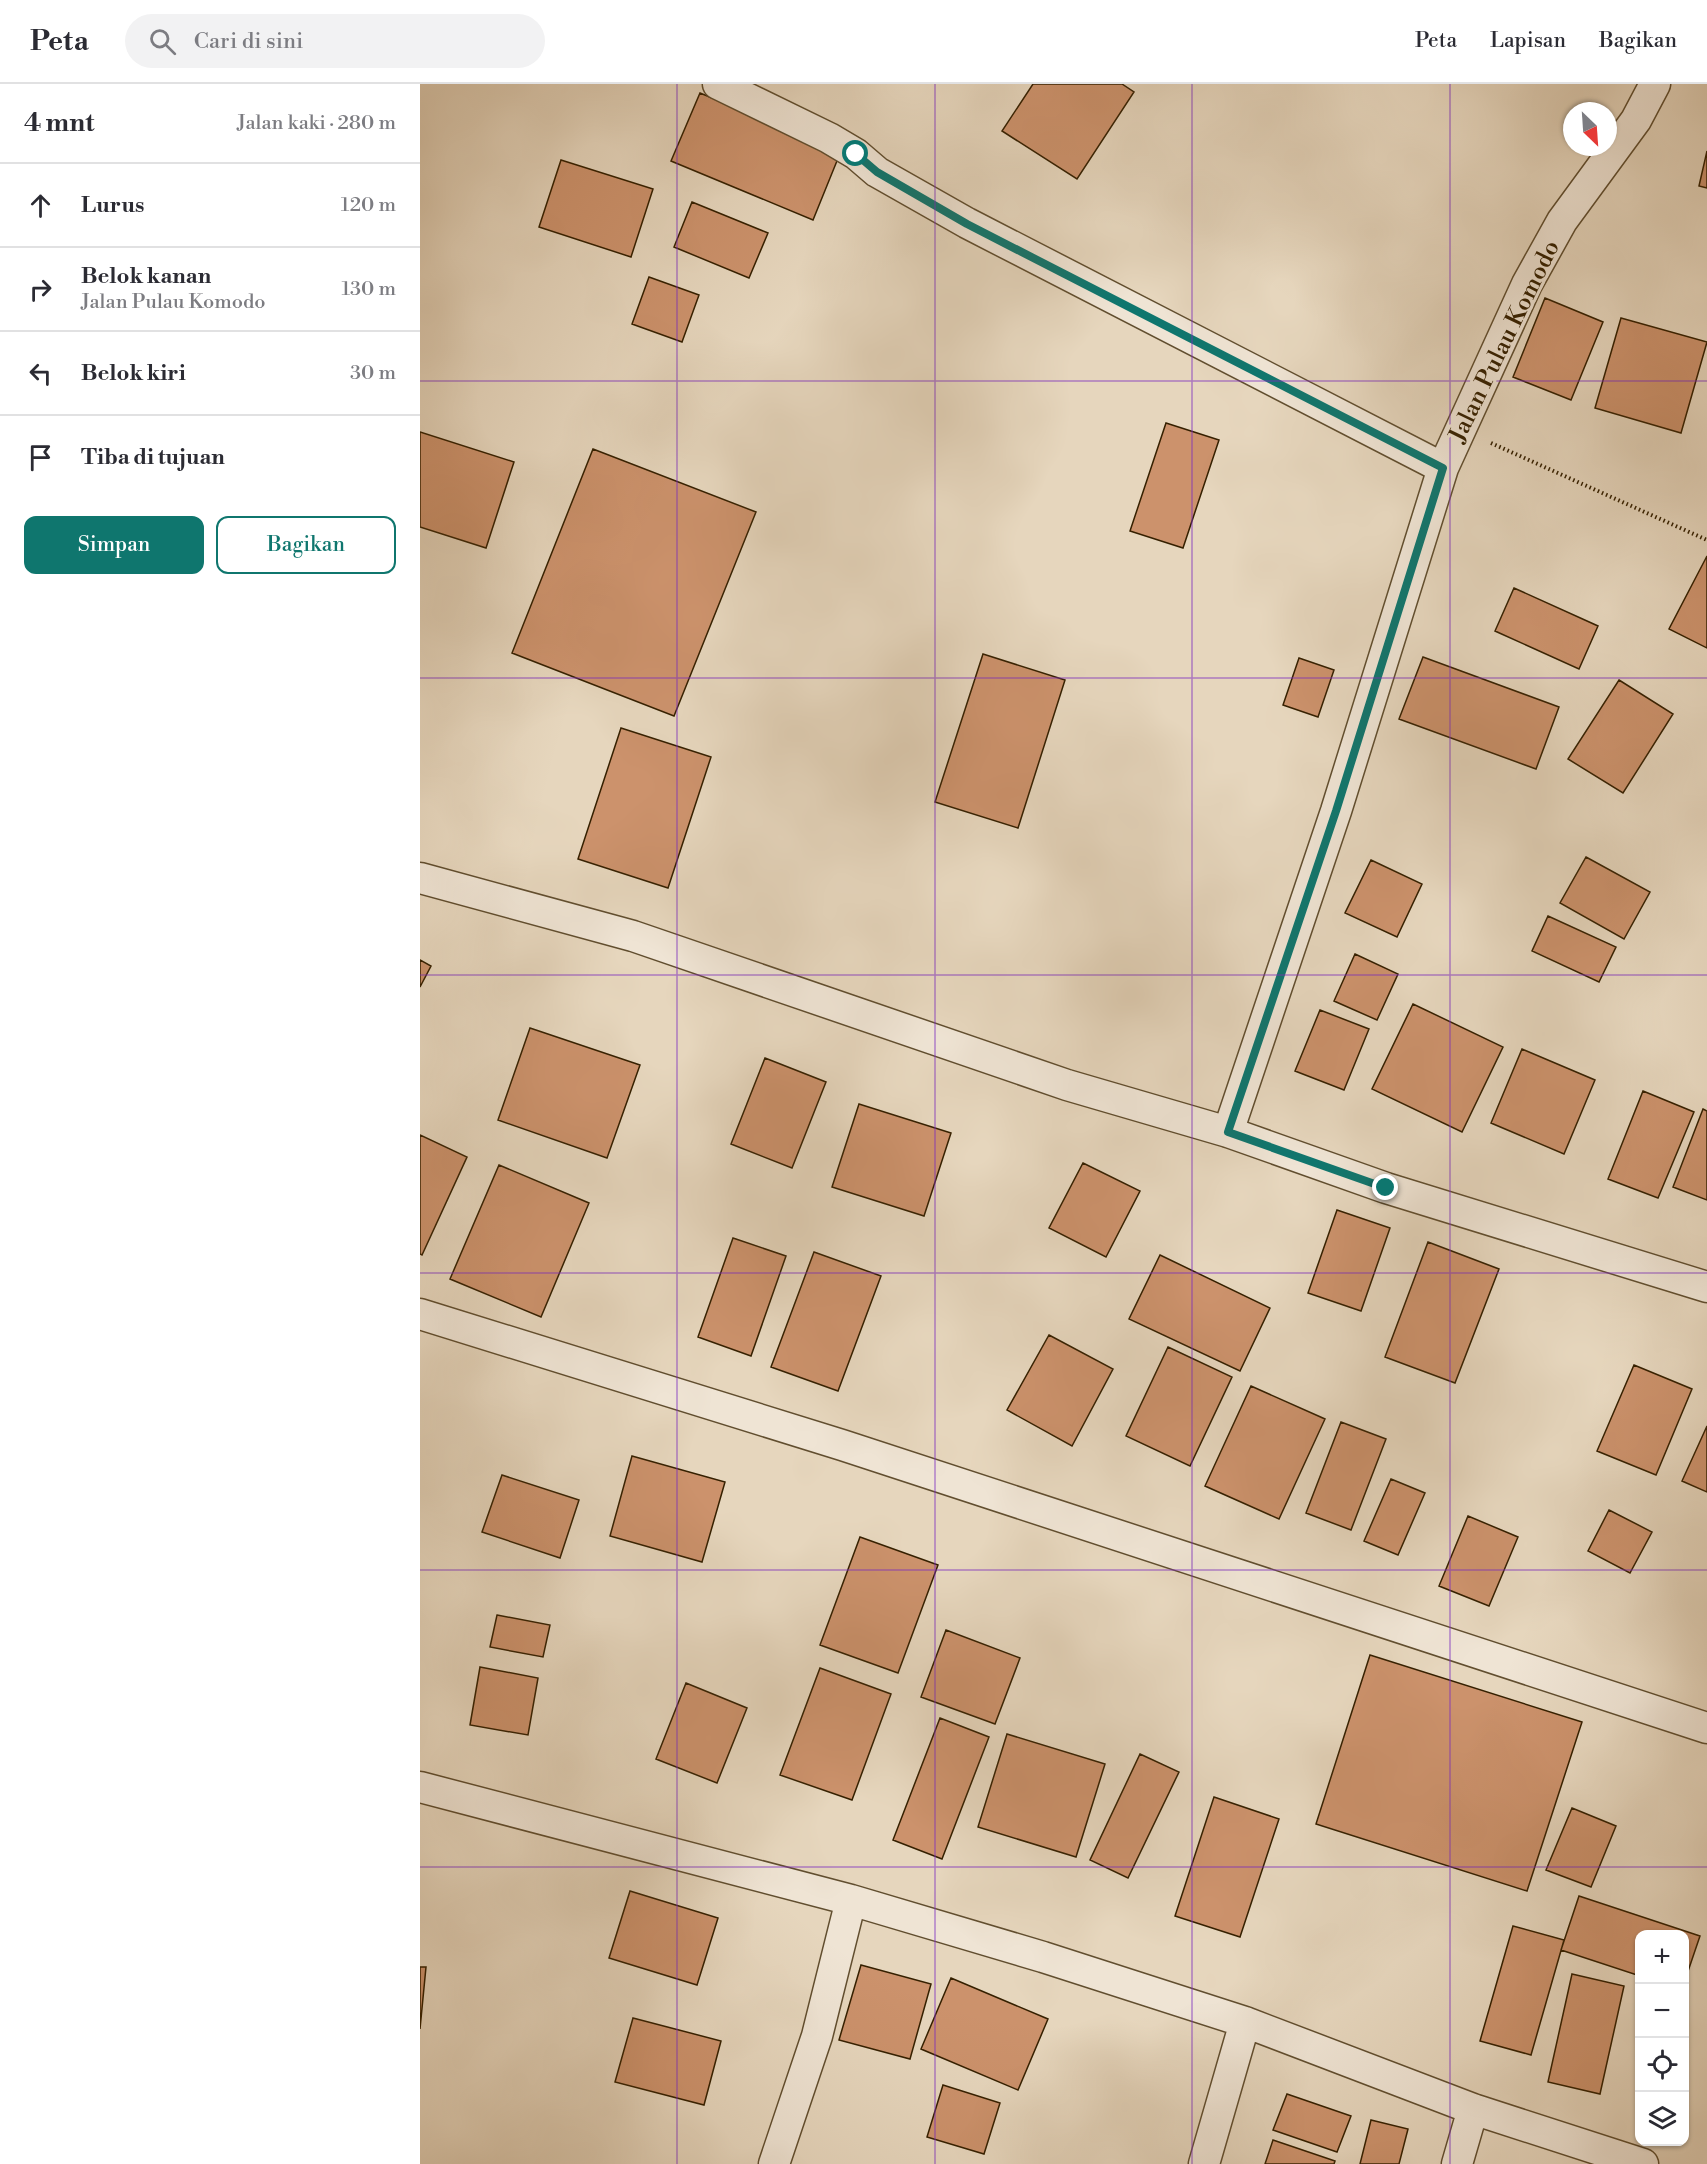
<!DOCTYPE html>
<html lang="id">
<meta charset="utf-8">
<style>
:root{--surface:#fff;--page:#f2f2f3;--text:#2b2b33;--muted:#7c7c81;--line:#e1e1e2;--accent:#0f766e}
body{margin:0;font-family:"Libre Bodoni",serif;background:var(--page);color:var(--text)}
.controls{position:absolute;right:18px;bottom:18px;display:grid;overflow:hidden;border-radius:12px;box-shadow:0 2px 4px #0004}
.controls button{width:54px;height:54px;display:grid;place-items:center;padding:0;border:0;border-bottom:2px solid var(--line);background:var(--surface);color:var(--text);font:30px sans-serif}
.compass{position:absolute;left:1143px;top:18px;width:54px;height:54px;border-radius:50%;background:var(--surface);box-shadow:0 2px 4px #0004;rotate:155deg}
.stop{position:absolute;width:18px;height:18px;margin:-14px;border:4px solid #0f766e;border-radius:50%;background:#fff}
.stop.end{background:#0f766e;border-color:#fff;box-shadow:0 2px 6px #0008}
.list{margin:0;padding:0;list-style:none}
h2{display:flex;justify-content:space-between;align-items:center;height:78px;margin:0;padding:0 24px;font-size:26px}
h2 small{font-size:20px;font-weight:400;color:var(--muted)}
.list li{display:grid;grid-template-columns:39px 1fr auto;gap:18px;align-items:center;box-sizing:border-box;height:84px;padding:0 24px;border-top:2px solid var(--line)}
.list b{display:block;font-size:22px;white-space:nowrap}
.list p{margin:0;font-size:20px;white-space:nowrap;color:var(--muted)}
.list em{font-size:20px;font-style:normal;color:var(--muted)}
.actions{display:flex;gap:12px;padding:18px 24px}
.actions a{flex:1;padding:14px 0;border:2px solid var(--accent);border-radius:12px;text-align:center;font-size:21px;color:var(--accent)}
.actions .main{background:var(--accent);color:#fff}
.icon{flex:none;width:33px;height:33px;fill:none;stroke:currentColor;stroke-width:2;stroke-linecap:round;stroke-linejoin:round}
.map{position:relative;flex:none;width:1287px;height:2080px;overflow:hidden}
header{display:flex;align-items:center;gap:36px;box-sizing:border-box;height:84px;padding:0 30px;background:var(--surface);border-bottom:2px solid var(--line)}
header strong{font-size:28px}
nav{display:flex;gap:33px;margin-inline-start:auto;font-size:21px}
.search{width:420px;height:54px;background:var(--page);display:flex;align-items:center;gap:15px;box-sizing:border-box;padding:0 21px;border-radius:33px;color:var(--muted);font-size:22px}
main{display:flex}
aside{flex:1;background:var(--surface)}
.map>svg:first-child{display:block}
</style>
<header>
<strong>Peta</strong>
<div class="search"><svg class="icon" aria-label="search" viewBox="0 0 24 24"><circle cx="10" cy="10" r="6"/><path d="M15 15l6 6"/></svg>Cari di sini</div>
<nav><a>Peta</a><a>Lapisan</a><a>Bagikan</a></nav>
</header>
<main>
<aside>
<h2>4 mnt<small>Jalan kaki · 280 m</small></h2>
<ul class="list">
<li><svg class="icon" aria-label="ahead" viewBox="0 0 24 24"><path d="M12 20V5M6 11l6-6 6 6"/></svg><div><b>Lurus</b></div><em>120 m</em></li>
<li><svg class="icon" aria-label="right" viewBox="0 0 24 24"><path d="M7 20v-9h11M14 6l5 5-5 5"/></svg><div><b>Belok kanan</b><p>Jalan Pulau Komodo</p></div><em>130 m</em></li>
<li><svg class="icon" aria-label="left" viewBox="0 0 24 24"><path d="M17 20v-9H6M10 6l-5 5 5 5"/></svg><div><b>Belok kiri</b></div><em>30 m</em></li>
<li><svg class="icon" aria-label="arrive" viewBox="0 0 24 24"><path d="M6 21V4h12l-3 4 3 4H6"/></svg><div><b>Tiba di tujuan</b></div></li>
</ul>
<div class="actions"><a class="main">Simpan</a><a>Bagikan</a></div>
</aside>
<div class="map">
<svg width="1287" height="2080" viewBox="0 0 1287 2080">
<rect width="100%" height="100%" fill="#e6d6bd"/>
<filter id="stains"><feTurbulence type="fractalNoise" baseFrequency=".00333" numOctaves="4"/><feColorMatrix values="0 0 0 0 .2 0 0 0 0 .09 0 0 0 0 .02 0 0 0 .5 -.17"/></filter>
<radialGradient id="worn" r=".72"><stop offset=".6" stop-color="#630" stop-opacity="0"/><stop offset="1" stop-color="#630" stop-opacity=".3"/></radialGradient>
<!-- building -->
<path fill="#cc926c" stroke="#352000" stroke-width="1.5" d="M613,0H702L714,8L657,95L582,47Z
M280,9L421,67L393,136L251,77Z
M1287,67V104L1279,102Z
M141,76L233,105L211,173L119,143Z
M272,118L348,149L329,194L254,163Z
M229,193L279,211L262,258L212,240Z
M1125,214L1183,238L1151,316L1093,293Z
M1201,234L1287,258L1261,349L1175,324Z
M746,339L799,356L763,464L710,447Z
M0,348L94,378L66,464L0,443Z
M173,365L336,428L254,632L92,569Z
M1287,472V564L1249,545Z
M1094,504L1178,542L1159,585L1075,547Z
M563,570L645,596L598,744L515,718Z
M1003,573L1139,623L1116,685L979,635Z
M879,574L914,586L898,633L863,621Z
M1199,596L1253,630L1203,709L1148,675Z
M201,644L291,673L248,804L158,775Z
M1166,773L1230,808L1204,855L1140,819Z
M951,776L1002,800L977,853L925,829Z
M1128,832L1196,863L1179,898L1112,867Z
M935,870L978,890L957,936L914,917Z
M0,876L11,882L0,903Z
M993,920L1083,963L1042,1048L952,1005Z
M900,926L949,945L924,1006L875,987Z
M110,944L220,981L187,1074L78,1036Z
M1102,965L1175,996L1144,1070L1071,1039Z
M345,974L406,998L372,1084L311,1060Z
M1223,1007L1274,1028L1238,1114L1188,1095Z
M439,1020L531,1049L504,1132L412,1103Z
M1283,1025L1287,1027V1116L1253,1103Z
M0,1051L47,1073L2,1171L0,1170Z
M663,1079L720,1107L686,1173L629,1144Z
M79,1081L169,1119L121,1233L30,1195Z
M917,1126L970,1144L941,1227L888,1209Z
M313,1154L366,1172L331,1272L278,1253Z
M1008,1158L1079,1185L1035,1299L965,1273Z
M394,1168L461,1192L418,1307L351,1283Z
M740,1171L850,1224L820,1287L709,1235Z
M629,1251L693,1285L652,1362L587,1326Z
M748,1263L812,1293L770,1382L706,1352Z
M1214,1281L1272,1305L1236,1391L1177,1367Z
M831,1302L905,1335L859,1435L785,1402Z
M921,1338L966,1355L931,1446L886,1429Z
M1287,1342V1408L1262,1397Z
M212,1372L305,1398L282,1478L190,1452Z
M82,1391L159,1416L140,1474L62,1448Z
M971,1395L1005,1409L978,1471L944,1457Z
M1189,1426L1232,1448L1210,1489L1168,1467Z
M1048,1432L1098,1453L1069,1522L1019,1502Z
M440,1453L518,1481L478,1589L400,1561Z
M77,1531L130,1541L123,1573L70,1563Z
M526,1546L600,1574L575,1640L501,1613Z
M950,1571L1162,1638L1107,1807L896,1740Z
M60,1583L118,1594L108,1651L50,1641Z
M400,1584L471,1610L432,1716L360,1691Z
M266,1599L327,1624L297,1699L236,1675Z
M520,1634L569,1653L522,1775L473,1756Z
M587,1650L685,1680L656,1773L558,1743Z
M720,1670L759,1688L708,1794L670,1776Z
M794,1713L859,1735L820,1853L755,1832Z
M1152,1724L1196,1742L1171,1803L1126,1786Z
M210,1807L298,1834L277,1901L189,1874Z
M1159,1812L1280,1852L1264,1899V1850H1220V1892L1141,1866Z
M1093,1842L1144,1856L1111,1971L1060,1957Z
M441,1881L511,1900L490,1975L419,1956Z
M0,1883H6L0,1945Z
M1152,1890L1204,1902L1180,2010L1128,1998Z
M531,1894L628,1935L598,2006L501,1965Z
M213,1934L301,1957L284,2021L195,1998Z
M523,2001L580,2019L564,2070L507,2053Z
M867,2010L931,2032L917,2068L853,2046Z
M951,2036L988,2045L979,2080H940Z
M853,2056L915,2077L914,2080H845Z"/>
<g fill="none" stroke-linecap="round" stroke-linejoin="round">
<!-- minor casing -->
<g stroke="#614e2f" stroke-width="33">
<path id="minor" d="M298,0L409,54L436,70L457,88L547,139L1023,384
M0,794L213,852L647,1001L808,1048L966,1104L1287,1203
M808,1048L916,727L1023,384L1107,200L1142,137L1216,36L1235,0
M0,1230L422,1361L1287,1644
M0,1703L431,1816L623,1873L825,1938L1053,2025L1223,2080
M354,2080L397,1952L431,1816
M784,2080L825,1938
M1037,2080L1053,2025"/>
</g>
<!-- path -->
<path stroke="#352000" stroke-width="4" stroke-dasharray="1.5 3" stroke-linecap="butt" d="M1071,359L1287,456"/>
<!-- minor -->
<use href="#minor" stroke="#efe4d4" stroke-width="30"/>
</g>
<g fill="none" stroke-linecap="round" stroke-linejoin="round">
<!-- route -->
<path stroke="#0f766e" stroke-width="8" d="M436,70L457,88L547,140L1023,384L916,727L808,1048L966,1104"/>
</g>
<!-- grid -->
<path fill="none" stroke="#7b2cbf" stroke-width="1.5" stroke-opacity="0.55" d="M257,0V2080M515,0V2080M772,0V2080M1030,0V2080M0,297H1287M0,594H1287M0,891H1287M0,1189H1287M0,1486H1287M0,1783H1287"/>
<g text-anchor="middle" stroke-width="6" stroke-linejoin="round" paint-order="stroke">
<!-- street labels -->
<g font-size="24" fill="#352000" stroke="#efe4d4">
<text transform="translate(1084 257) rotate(-64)" y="8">Jalan Pulau Komodo</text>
</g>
</g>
<rect width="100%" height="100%" filter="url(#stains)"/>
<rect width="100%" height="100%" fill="url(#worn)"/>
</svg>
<div class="controls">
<button>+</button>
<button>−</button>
<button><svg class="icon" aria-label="locate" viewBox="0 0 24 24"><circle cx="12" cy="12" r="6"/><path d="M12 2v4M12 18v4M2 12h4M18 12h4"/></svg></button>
<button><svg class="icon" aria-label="layers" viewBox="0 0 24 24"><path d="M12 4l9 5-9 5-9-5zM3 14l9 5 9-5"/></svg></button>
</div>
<svg class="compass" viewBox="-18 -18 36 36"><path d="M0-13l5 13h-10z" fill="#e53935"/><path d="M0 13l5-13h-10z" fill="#7c7c81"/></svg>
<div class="stop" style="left:436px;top:70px"></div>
<div class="stop end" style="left:966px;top:1104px"></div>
</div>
</main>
